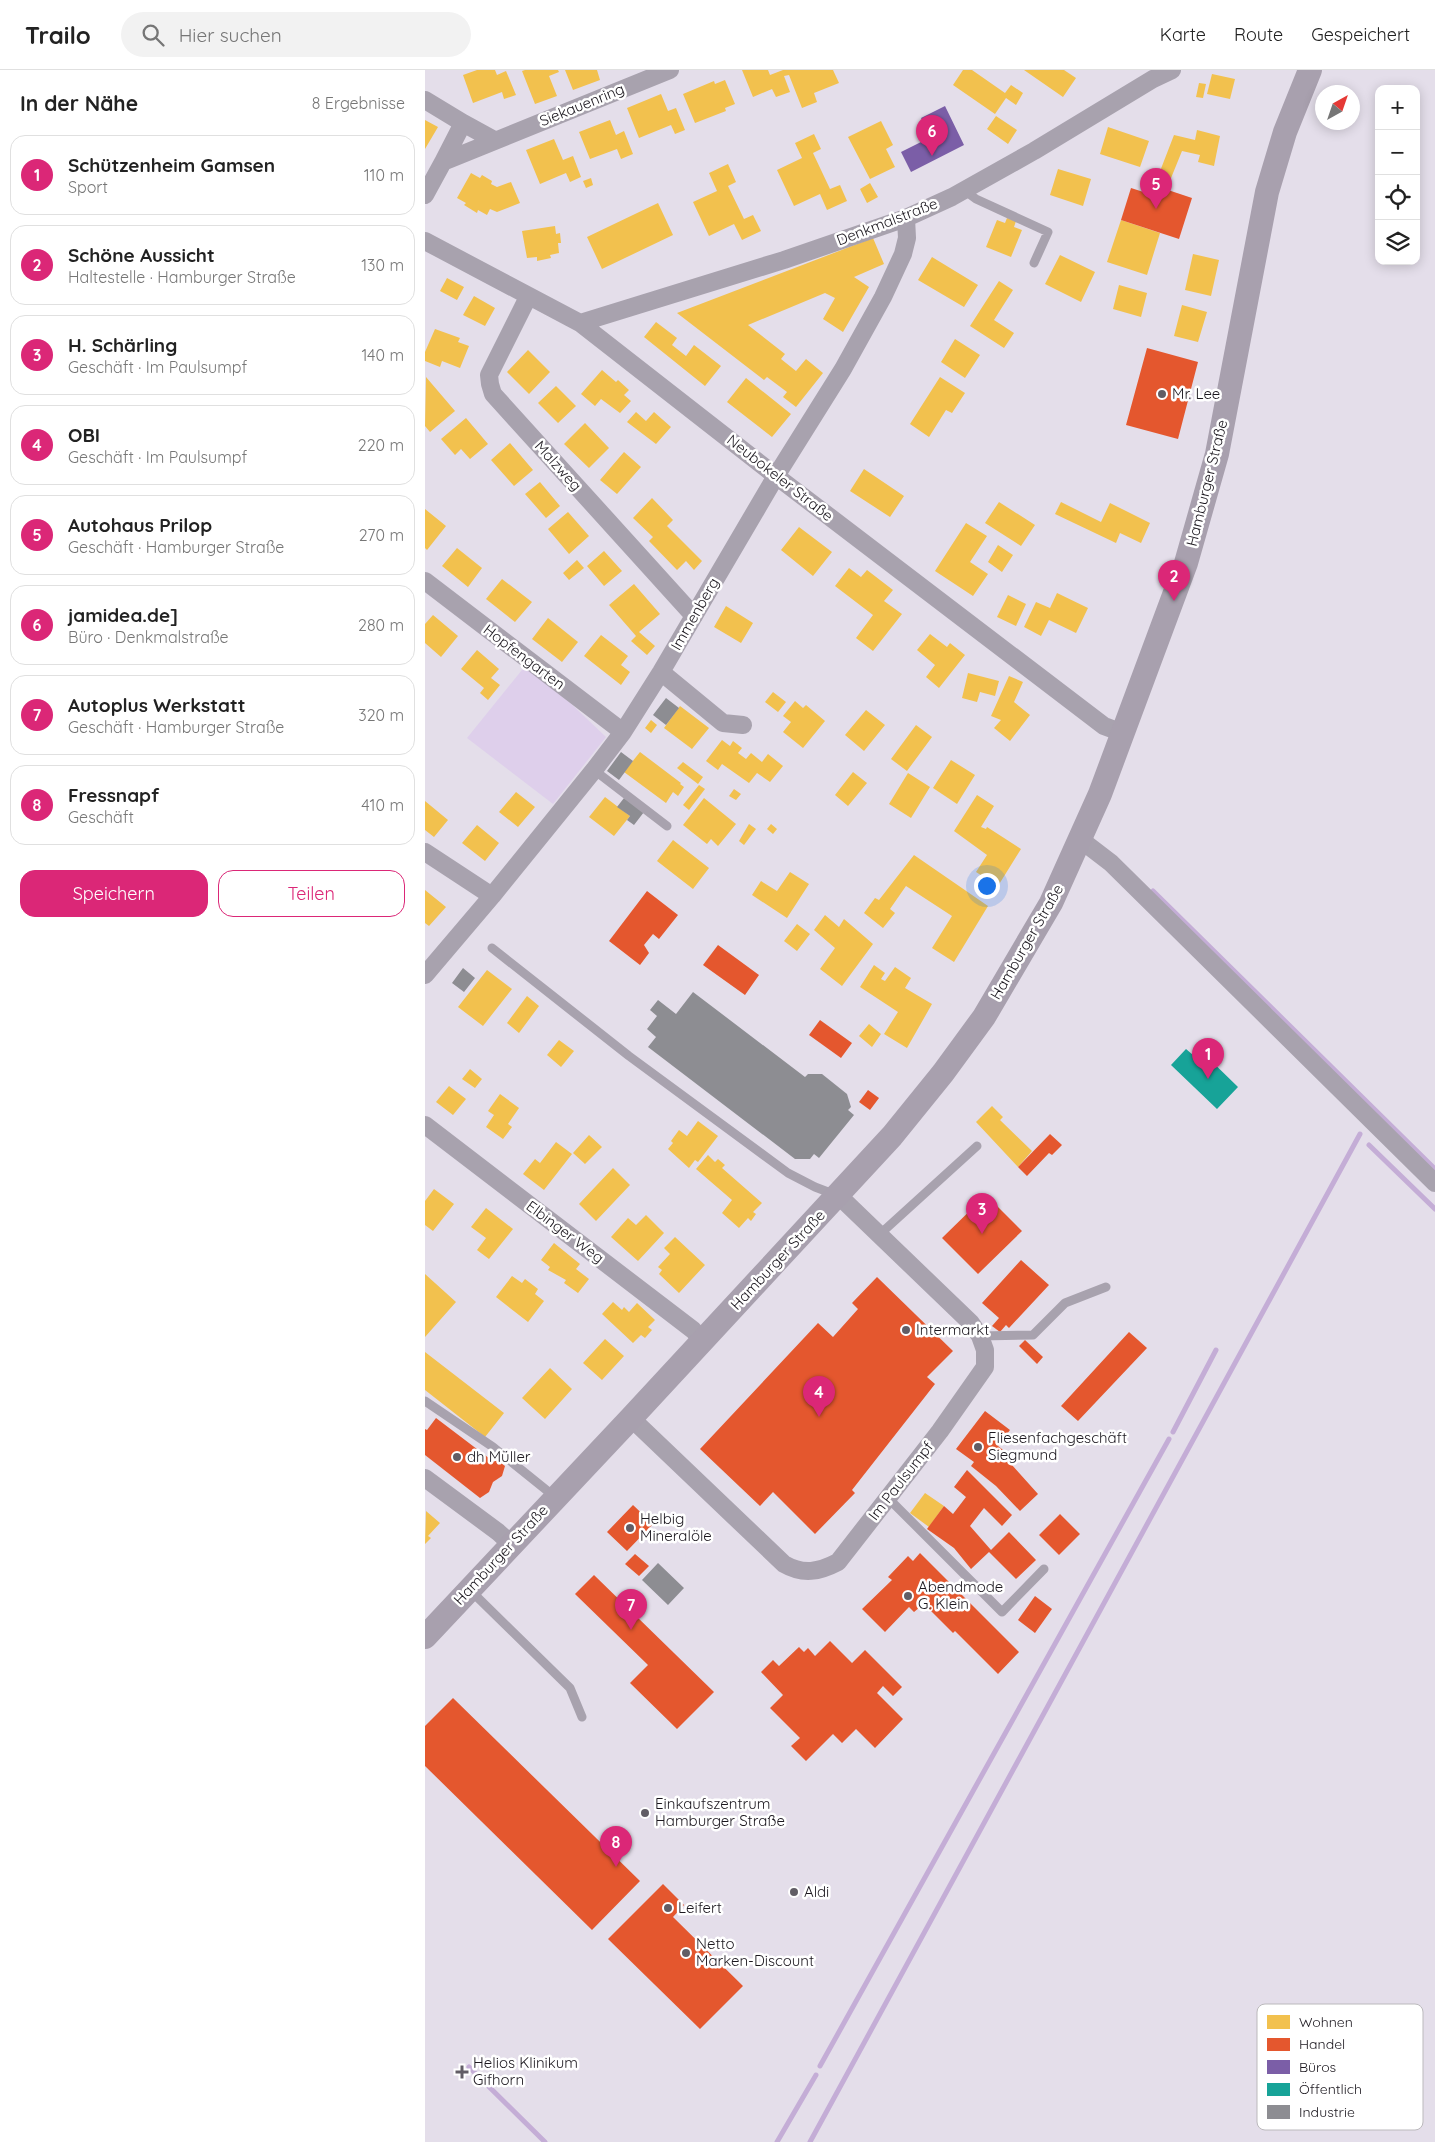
<!DOCTYPE html>
<html lang="de">
<meta charset="utf-8">
<style>
:root{--surface:#fff;--page:#f2f2f2;--text:#222;--muted:#767676;--line:#e0e0e0;--accent:#db2777}
body{margin:0;font-family:Quicksand,sans-serif;background:var(--page);color:var(--text)}
.controls{position:absolute;right:15px;top:15px;display:grid;overflow:hidden;border-radius:10px;box-shadow:0 2px 12px #0003}
.controls button{width:45px;height:45px;display:grid;place-items:center;padding:0;border:0;border-bottom:1px solid var(--line);background:var(--surface);color:var(--text);font:25px sans-serif}
.compass{position:absolute;left:890px;top:15px;width:45px;height:45px;border-radius:50%;background:var(--surface);box-shadow:0 2px 12px #0003;rotate:40deg}
.you{position:absolute;left:561px;top:815px;width:18px;height:18px;margin:-12px;border:4px solid #fff;border-radius:50%;background:#1a73e8;box-shadow:0 0 0 8px #1a73e833}
.badge{display:grid;place-items:center;width:32px;height:32px;border-radius:50%;background:var(--accent);color:#fff;font-size:16px;font-weight:700}
.pin{position:absolute;translate:-50% -41px;filter:drop-shadow(0 1px 2px #0008)}
.pin::after{content:'';position:absolute;top:26px;width:18px;height:15px;background:inherit;clip-path:polygon(0 0,100% 0,50% 100%)}
.list{margin:0;padding:0;list-style:none}
h2{display:flex;justify-content:space-between;align-items:center;height:65px;margin:0;padding:0 20px;font-size:21px}
h2 small{font-size:16px;font-weight:400;color:var(--muted)}
.list li{display:grid;grid-template-columns:32px 1fr auto;gap:15px;align-items:center;box-sizing:border-box;height:80px;margin:0 10px 10px;padding:0 10px;border:1px solid var(--line);border-radius:15px}
.list b{display:block;font-size:19px;white-space:nowrap}
.list p{margin:0;font-size:16px;white-space:nowrap;color:var(--muted)}
.list em{font-size:16px;font-style:normal;color:var(--muted)}
.actions{display:flex;gap:10px;padding:15px 20px}
.actions a{flex:1;padding:11px 0;border:1px solid var(--accent);border-radius:15px;text-align:center;font-size:18px;color:var(--accent)}
.actions .main{background:var(--accent);color:#fff}
.icon{flex:none;width:28px;height:28px;fill:none;stroke:currentColor;stroke-width:2;stroke-linecap:round;stroke-linejoin:round}
.map{position:relative;flex:none;width:1010px;height:2072px;overflow:hidden}
header{display:flex;align-items:center;gap:30px;box-sizing:border-box;height:70px;padding:0 25px;background:var(--surface);border-bottom:1px solid var(--line)}
header strong{font-size:24px}
nav{display:flex;gap:28px;margin-inline-start:auto;font-size:18px}
.search{width:350px;height:45px;background:var(--page);display:flex;align-items:center;gap:12px;box-sizing:border-box;padding:0 18px;border-radius:28px;color:var(--muted);font-size:19px}
main{display:flex}
aside{flex:1;background:var(--surface)}
.map>svg:first-child{display:block}
</style>
<header>
<strong>Trailo</strong>
<div class="search"><svg class="icon" aria-label="search" viewBox="0 0 24 24"><circle cx="10" cy="10" r="6"/><path d="M15 15l6 6"/></svg>Hier suchen</div>
<nav><a>Karte</a><a>Route</a><a>Gespeichert</a></nav>
</header>
<main>
<aside>
<h2>In der Nähe<small>8 Ergebnisse</small></h2>
<ul class="list">
<li><span class="badge">1</span><div><b>Schützenheim Gamsen</b><p>Sport</p></div><em>110 m</em></li>
<li><span class="badge">2</span><div><b>Schöne Aussicht</b><p>Haltestelle · Hamburger Straße</p></div><em>130 m</em></li>
<li><span class="badge">3</span><div><b>H. Schärling</b><p>Geschäft · Im Paulsumpf</p></div><em>140 m</em></li>
<li><span class="badge">4</span><div><b>OBI</b><p>Geschäft · Im Paulsumpf</p></div><em>220 m</em></li>
<li><span class="badge">5</span><div><b>Autohaus Prilop</b><p>Geschäft · Hamburger Straße</p></div><em>270 m</em></li>
<li><span class="badge">6</span><div><b>jamidea.de]</b><p>Büro · Denkmalstraße</p></div><em>280 m</em></li>
<li><span class="badge">7</span><div><b>Autoplus Werkstatt</b><p>Geschäft · Hamburger Straße</p></div><em>320 m</em></li>
<li><span class="badge">8</span><div><b>Fressnapf</b><p>Geschäft</p></div><em>410 m</em></li>
</ul>
<div class="actions"><a class="main">Speichern</a><a>Teilen</a></div>
</aside>
<div class="map">
<svg width="1010" height="2072" viewBox="0 0 1010 2072">
<rect width="100%" height="100%" fill="#e4deea"/>
<!-- green -->
<path fill="#decfeb" d="M101,595L140,628L181,667L128,734L42,668Z"/>
<!-- homes -->
<path fill="#f2c14e" d="M52,0H70L72,5L81,1L91,25L79,29L77,22L48,33L38,5Z
M100,0H133L134,2L124,6L132,26L110,34L97,1Z
M140,0H172L175,10L148,20Z
M317,0H343L345,5L358,0H408L414,13L389,23L392,32L377,38L364,5L359,6L365,22L351,27L347,19L328,27Z
M538,0H547L580,23L586,15L598,23L591,35L581,28L570,44L528,15Z
M599,0H639L651,8L638,27Z
M787,4L810,9L805,29L782,24Z
M300,10L310,34L300,38L301,41L270,53L258,24L289,11L290,14Z
M774,13L781,14L778,28L771,27Z
M236,24L243,41L251,38L260,60L250,64L246,55L214,68L202,38Z
M571,46L592,60L583,74L562,59Z
M0,50L13,57L0,79Z
M185,50L191,65L199,61L208,84L196,89L192,79L165,89L154,62Z
M456,51L468,75L461,79L470,97L445,109L423,67Z
M683,57L724,71L715,97L675,84Z
M772,60L795,66L789,96L773,92L775,85L757,81L744,113L732,109L749,65L770,70Z
M389,64L396,79L388,83L405,119L415,115L422,131L402,140L395,124L369,136L352,100L377,88L370,73Z
M129,69L138,90L148,86L156,107L145,112L141,103L115,114L101,80Z
M303,94L311,112L303,116L319,149L328,145L336,161L317,170L309,154L284,166L268,132L292,121L284,103Z
M633,99L666,109L658,136L625,125Z
M46,103L55,108L57,105L67,111L66,114L72,117L86,112L95,133L72,142L65,139L62,145L53,140L52,143L39,135L41,133L32,128Z
M166,108L168,115L161,118L158,111Z
M445,113L453,127L442,133L435,119Z
M233,133L248,165L177,199L162,167Z
M582,148L591,151L589,157L597,160L586,187L561,177L572,150L580,153Z
M696,150L735,163L722,205L682,192Z
M130,156L131,164L135,163L136,173H133L134,183L125,185L126,188L112,191V187L102,188L97,161Z
M448,168L459,194L429,207L444,217L418,262L398,249L410,228L400,223L323,255L360,284L356,289L371,301L381,289L398,303L371,337L358,327L362,322L342,307L339,310L252,243Z
M768,184L794,190L786,226L760,220Z
M635,185L670,202L656,232L620,214Z
M507,187L553,215L539,237L493,210Z
M22,208L39,217L32,230L15,221Z
M574,211L588,220L569,250L589,263L579,278L545,256Z
M694,215L722,223L716,247L688,239Z
M49,226L70,238L60,256L38,245Z
M757,235L782,242L773,272L749,266Z
M231,252L252,268L247,275L261,286L269,275L296,296L280,316L219,267Z
M10,259L35,268L33,272L44,276L35,298L17,291L15,297L0,291V282Z
M530,269L555,285L540,308L516,292Z
M103,280L125,302L104,324L82,302Z
M177,300L191,312L193,310L204,320L199,325L206,331L195,343L176,329L170,336L156,324Z
M1,307L30,341L5,362L0,356Z
M515,307L540,323L527,343L521,340L504,367L485,354Z
M321,308L366,344L347,367L302,332Z
M131,316L151,336L133,353L113,333Z
M211,342L221,351L229,342L246,357L231,374L202,352Z
M41,348L63,374L45,389L36,379L30,385L16,369Z
M160,353L184,378L164,398L139,374Z
M85,373L108,400L89,416L66,390Z
M199,382L216,397L192,424L175,410Z
M439,399L479,426L465,447L425,421Z
M115,412L135,436L121,448L100,424Z
M227,428L248,450L242,456L277,491L269,500L261,491L252,500L224,471L228,467L208,448Z
M574,432L610,455L596,476L560,453Z
M636,432L676,452L685,433L725,453L716,473L695,463L691,473L630,444Z
M0,439L21,456L2,480L0,478Z
M143,442L164,466L144,484L123,459Z
M541,453L562,466L545,492L563,504L548,526L510,501Z
M374,457L407,482L388,506L356,480Z
M573,475L588,485L577,502L563,492Z
M32,478L57,498L43,517L17,496Z
M179,481L197,501L179,516L162,496Z
M152,490L159,498L144,510L138,503Z
M424,498L436,507L442,500L468,520L459,531L477,544L448,581L431,568L448,545L410,516Z
M77,509L107,532L90,552L61,529Z
M209,514L235,544L214,562L230,576L222,585L206,571L211,566L184,535Z
M632,523L663,538L651,563L624,550L616,566L599,557L611,532L625,538Z
M583,525L601,534L591,556L572,547Z
M301,536L328,553L316,573L289,557Z
M8,545L33,566L16,587L0,573V554Z
M123,548L153,572L137,592L107,569Z
M505,564L522,577L525,573L540,585L514,618L501,607L510,595L492,580Z
M176,565L203,586L196,595L205,602L196,615L159,586Z
M52,580L74,599L66,608L75,615L63,630L55,623L59,618L36,599Z
M543,603L574,611L570,626L555,622L552,632L537,628Z
M584,606L598,612L589,632L605,645L585,671L569,658L576,650L566,646Z
M348,622L361,632L353,642L340,632Z
M370,631L378,638L381,635L400,651L378,678L358,662L366,652L358,646Z
M255,636L284,658L267,679L239,658Z
M441,640L460,655L439,681L420,665Z
M226,650L232,655L226,663L220,658Z
M491,655L507,667L482,701L466,689Z
M297,670L305,676L308,671L317,678L313,683L321,689L326,683L337,692L343,684L358,696L345,712L332,703L324,713L297,694L293,700L281,691Z
M215,682L256,713L255,714L259,717L253,726L248,722L241,733L199,702Z
M526,690L550,705L532,734L508,718Z
M258,692L278,707L273,714L252,698Z
M428,702L442,713L423,736L410,725Z
M483,703L505,717L486,748L464,734Z
M274,715L280,719L264,740L258,735Z
M309,719L316,724L311,730L304,726Z
M91,722L110,737L93,757L74,742Z
M552,725L569,736L556,757L561,759L562,757L596,779L573,816L551,802L562,785L529,761Z
M180,727L205,746L189,766L164,747Z
M279,728L311,754L293,776L286,769L282,774L258,755Z
M0,731L23,750L9,767L0,760Z
M324,754L331,759L319,775L314,771Z
M346,754L352,759L348,764L342,759Z
M52,755L74,773L60,791L37,773Z
M248,770L284,798L268,819L232,791Z
M489,785L563,836L529,892L507,878L527,846L481,816L465,839L470,843L458,858L439,843L450,828L454,830Z
M365,802L384,814L362,848L327,825L336,811L352,821Z
M0,820L21,837L4,856L0,853Z
M400,845L414,857L419,849L448,874L417,916L395,899L410,878L389,860Z
M372,854L385,864L372,881L359,871Z
M449,895L460,903L456,909L460,911L470,897L486,908L480,918L507,934L482,978L459,964L473,942L435,917Z
M62,900L87,919L58,956L33,937Z
M102,926L114,936L94,963L82,953Z
M444,954L456,964L447,977L434,966Z
M134,970L149,981L136,997L122,985Z
M45,999L57,1009L50,1018L37,1009Z
M24,1016L41,1029L28,1045L11,1032Z
M75,1024L94,1038L83,1054L87,1057L78,1069L61,1057L69,1045L63,1041Z
M567,1036L578,1047L575,1050L607,1081L593,1097L551,1052Z
M273,1051L293,1066L273,1092L270,1090L264,1098L243,1079L248,1073L246,1071L254,1060L262,1066Z
M164,1065L177,1077L160,1094L148,1083Z
M131,1072L147,1084L119,1120L98,1104L110,1089L115,1093Z
M283,1085L290,1092L293,1089L300,1095L297,1098L337,1133L328,1142L331,1144L326,1151L323,1148L314,1158L297,1143L307,1130L271,1099Z
M188,1098L205,1115L171,1151L154,1134Z
M9,1119L29,1134L8,1161L0,1155V1131Z
M61,1138L88,1159L64,1189L52,1180L61,1168L46,1157Z
M221,1145L239,1163L213,1191L186,1167L203,1148L211,1155Z
M250,1167L280,1195L254,1223L234,1204L237,1200L233,1197L245,1184L239,1178Z
M129,1173L155,1194L151,1199L164,1209L153,1223L139,1213L141,1210L123,1200L125,1197L116,1190Z
M0,1204L31,1232L0,1267Z
M87,1206L97,1213L100,1209L113,1219L110,1224L119,1231L103,1252L71,1227Z
M188,1232L197,1240L199,1237L204,1242L212,1233L230,1250L223,1257L227,1260L220,1268L216,1265L208,1273L177,1244Z
M180,1269L199,1286L177,1310L158,1293Z
M0,1282L79,1343L60,1367L0,1320Z
M125,1298L147,1319L120,1349L97,1328Z
M500,1423L519,1436L504,1457L485,1443Z
M1,1441L15,1453L3,1466L6,1468L0,1474Z"/>
<!-- shops -->
<path fill="#e4572e" d="M706,118L734,127L737,118L767,128L754,169L696,150Z
M722,278L773,292L753,369L701,355Z
M222,821L253,845L234,869L228,864L219,875L224,883L215,895L184,871Z
M293,875L334,905L320,925L278,895Z
M395,950L427,973L416,988L384,965Z
M443,1020L454,1028L445,1040L434,1032Z
M625,1064L637,1075L627,1085L624,1083L602,1106L593,1097Z
M561,1125L597,1161L553,1204L517,1168Z
M596,1190L624,1215L584,1258L581,1255L575,1262L567,1256L574,1248L557,1233Z
M452,1207L528,1281L502,1307L510,1314L427,1420L430,1423L390,1464L348,1422L335,1436L275,1379L393,1253L408,1267L433,1239L427,1233Z
M704,1262L722,1278L653,1351L636,1336Z
M600,1270L618,1287L612,1294L594,1276Z
M560,1341L585,1360L573,1376L591,1390L587,1395L613,1424L595,1441L571,1416L546,1396L549,1392L531,1379Z
M11,1348L69,1392L71,1389L80,1396L77,1406L68,1412L64,1422L55,1428L0,1385V1359L2,1360Z
M542,1400L587,1445L577,1456L559,1438L545,1456L566,1480L584,1462L611,1490L591,1509L564,1482L546,1499L529,1478L502,1459L519,1436L528,1444L541,1427L529,1417Z
M208,1435L228,1454L202,1481L182,1462Z
M635,1444L655,1464L634,1485L614,1465Z
M495,1483L594,1582L573,1604L530,1561L528,1563L503,1538L499,1541L495,1537L489,1542L484,1537L460,1562L437,1539L467,1510L463,1507L483,1486L488,1491Z
M210,1484L224,1496L214,1506L200,1494Z
M169,1505L289,1622L252,1659L205,1613L223,1595L150,1524Z
M610,1526L627,1539L610,1563L593,1550Z
M405,1571L427,1593L440,1580L477,1617L468,1626L458,1616L452,1623L478,1649L450,1678L431,1659L417,1673L408,1664L381,1691L366,1676L375,1668L345,1638L358,1625L336,1602L348,1590L354,1596L374,1577L379,1582L383,1578L390,1586Z
M28,1628L215,1811L167,1860L0,1696V1656Z
M238,1814L259,1835L248,1847L318,1916L275,1959L183,1869Z"/>
<!-- offices -->
<path fill="#7b5ea7" d="M520,36L539,75L486,102L476,82L506,67L496,48Z"/>
<!-- public -->
<path fill="#17a398" d="M761,979L768,985L774,979L813,1017L792,1039L746,995Z"/>
<!-- industry -->
<path fill="#8d8d92" d="M241,628L254,638L241,655L228,645Z
M196,682L208,691L194,710L182,701Z
M199,728L219,742L209,755L202,750L205,746L192,737Z
M38,898L50,908L39,922L27,913Z
M268,922L380,1007L383,1004H397L422,1024L426,1037L423,1040L429,1045L394,1088L389,1084L385,1089H370L223,977L231,967L222,959L232,946L225,940L233,930L251,944Z
M233,1493L259,1518L243,1535L217,1510Z"/>
<g fill="none" stroke-linecap="round" stroke-linejoin="round">
<!-- stream -->
<path stroke="#c4add6" stroke-width="5" d="M728,821L1010,1099
M944,1075L1010,1139
M748,1362L791,1280
M395,1996L744,1369
M44,1997L120,2072
M352,2072L391,2005
M385,2072L935,1064"/>
<!-- lane -->
<path stroke="#a8a2ae" stroke-width="9" d="M539,120L551,129L623,162L609,193
M169,700L242,756
M67,878L204,986L363,1103L390,1117L411,1125
M454,1165L552,1076
M555,1266L608,1265L640,1233L681,1217
M0,1331L68,1377L130,1427
M463,1428L577,1542L619,1499
M45,1520L145,1618L157,1647"/>
<!-- street -->
<path stroke="#a8a2ae" stroke-width="18" d="M0,30L38,53L18,92
M38,53L69,70
M0,125L18,92L245,0
M0,171L155,253L351,406L679,656L698,663
M103,227L64,305L65,314L68,324L269,546
M155,253L359,190L481,148L527,127L609,81L728,9L747,0
M0,511L198,662
M236,602L298,653L318,655
M656,770L686,793L1010,1113
M0,782L67,826
M0,905L67,826L169,700L198,662L236,602L351,406L418,299L458,227L478,184L482,168L481,148
M0,1055L268,1260L278,1271
M206,1348L359,1494C378,1505 394,1502 413,1492L515,1361L560,1297V1280L555,1266L546,1253L414,1126
M0,1408L73,1462L87,1475"/>
<!-- secondary -->
<path stroke="#a8a0ae" stroke-width="24" d="M0,1567L206,1348L467,1066L518,1003L559,947L626,833L675,724L761,493L792,384L842,122L860,62L885,0"/>
</g>
<!-- markers -->
<g fill="#615d65" stroke="#fff" stroke-width="2">
<circle cx="737" cy="324" r="5"/>
<circle cx="481" cy="1260" r="5"/>
<circle cx="553" cy="1377" r="5"/>
<circle cx="32" cy="1387" r="5"/>
<circle cx="205" cy="1458" r="5"/>
<circle cx="483" cy="1526" r="5"/>
<circle cx="220" cy="1743" r="5"/>
<circle cx="369" cy="1822" r="5"/>
<circle cx="243" cy="1838" r="5"/>
<circle cx="261" cy="1883" r="5"/>
<path d="M34.5 1994.5h5v5h5v5h-5v5h-5v-5h-5v-5h5z"/>
</g>
<g text-anchor="middle" stroke-width="5" stroke-linejoin="round" paint-order="stroke">
<!-- street labels -->
<g font-size="15" fill="#1b171e" stroke="#fff">
<text transform="translate(157 35) rotate(-22)" y="5">Siekauenring</text>
<text transform="translate(462 152) rotate(-21)" y="5">Denkmalstraße</text>
<text transform="translate(133 396) rotate(48)" y="5">Malzweg</text>
<text transform="translate(355 408) rotate(38)" y="5">Neubokeler Straße</text>
<text transform="translate(782 413) rotate(-76)" y="5">Hamburger Straße</text>
<text transform="translate(270 544) rotate(-60)" y="5">Immenberg</text>
<text transform="translate(99 587) rotate(37)" y="5">Hopfengarten</text>
<text transform="translate(602 872) rotate(-60)" y="5">Hamburger Straße</text>
<text transform="translate(140 1162) rotate(37)" y="5">Elbinger Weg</text>
<text transform="translate(353 1190) rotate(-47)" y="5">Hamburger Straße</text>
<text transform="translate(476 1411) rotate(-52)" y="5">Im Paulsumpf</text>
<text transform="translate(76 1485) rotate(-47)" y="5">Hamburger Straße</text>
</g>
<!-- poi labels -->
<g font-size="15" fill="#1b171e" stroke="#fff" text-anchor="start">
<text x="747" y="329">Mr. Lee</text>
<text x="491" y="1265">Intermarkt</text>
<text x="563" y="1373">Fliesenfachgeschäft<tspan x="563" dy="17">Siegmund</tspan></text>
<text x="42" y="1392">dh Müller</text>
<text x="215" y="1454">Helbig<tspan x="215" dy="17">Mineralöle</tspan></text>
<text x="493" y="1522">Abendmode<tspan x="493" dy="17">G. Klein</tspan></text>
<text x="230" y="1739">Einkaufszentrum<tspan x="230" dy="17">Hamburger Straße</tspan></text>
<text x="379" y="1827">Aldi</text>
<text x="253" y="1843">Leifert</text>
<text x="271" y="1879">Netto<tspan x="271" dy="17">Marken-Discount</tspan></text>
<text x="48" y="1998">Helios Klinikum<tspan x="48" dy="17">Gifhorn</tspan></text>
</g>
</g>
<!-- legend -->
<rect x="832" y="1934" width="166" height="126" rx="8" fill="#fff" stroke="#bbb9bc" stroke-width="1"/>
<rect x="842" y="1945" width="23" height="14" fill="#f2c14e"/>
<rect x="842" y="1968" width="23" height="13" fill="#e4572e"/>
<rect x="842" y="1990" width="23" height="14" fill="#7b5ea7"/>
<rect x="842" y="2013" width="23" height="13" fill="#17a398"/>
<rect x="842" y="2035" width="23" height="14" fill="#8d8d92"/>
<g font-size="14" fill="#1b171e">
<text x="874" y="1957">Wohnen</text>
<text x="874" y="1979">Handel</text>
<text x="874" y="2002">Büros</text>
<text x="874" y="2024">Öffentlich</text>
<text x="874" y="2047">Industrie</text>
</g>
</svg>
<div class="controls">
<button>+</button>
<button>−</button>
<button><svg class="icon" aria-label="locate" viewBox="0 0 24 24"><circle cx="12" cy="12" r="6"/><path d="M12 2v4M12 18v4M2 12h4M18 12h4"/></svg></button>
<button><svg class="icon" aria-label="layers" viewBox="0 0 24 24"><path d="M12 4l9 5-9 5-9-5zM3 14l9 5 9-5"/></svg></button>
</div>
<svg class="compass" viewBox="-18 -18 36 36"><path d="M0-13l5 13h-10z" fill="#e53935"/><path d="M0 13l5-13h-10z" fill="#767676"/></svg>
<div class="you"></div>
<div class="pin badge" style="left:783px;top:1009px">1</div>
<div class="pin badge" style="left:749px;top:531px">2</div>
<div class="pin badge" style="left:557px;top:1164px">3</div>
<div class="pin badge" style="left:394px;top:1347px">4</div>
<div class="pin badge" style="left:731px;top:139px">5</div>
<div class="pin badge" style="left:507px;top:86px">6</div>
<div class="pin badge" style="left:206px;top:1560px">7</div>
<div class="pin badge" style="left:191px;top:1797px">8</div>
</div>
</main>
